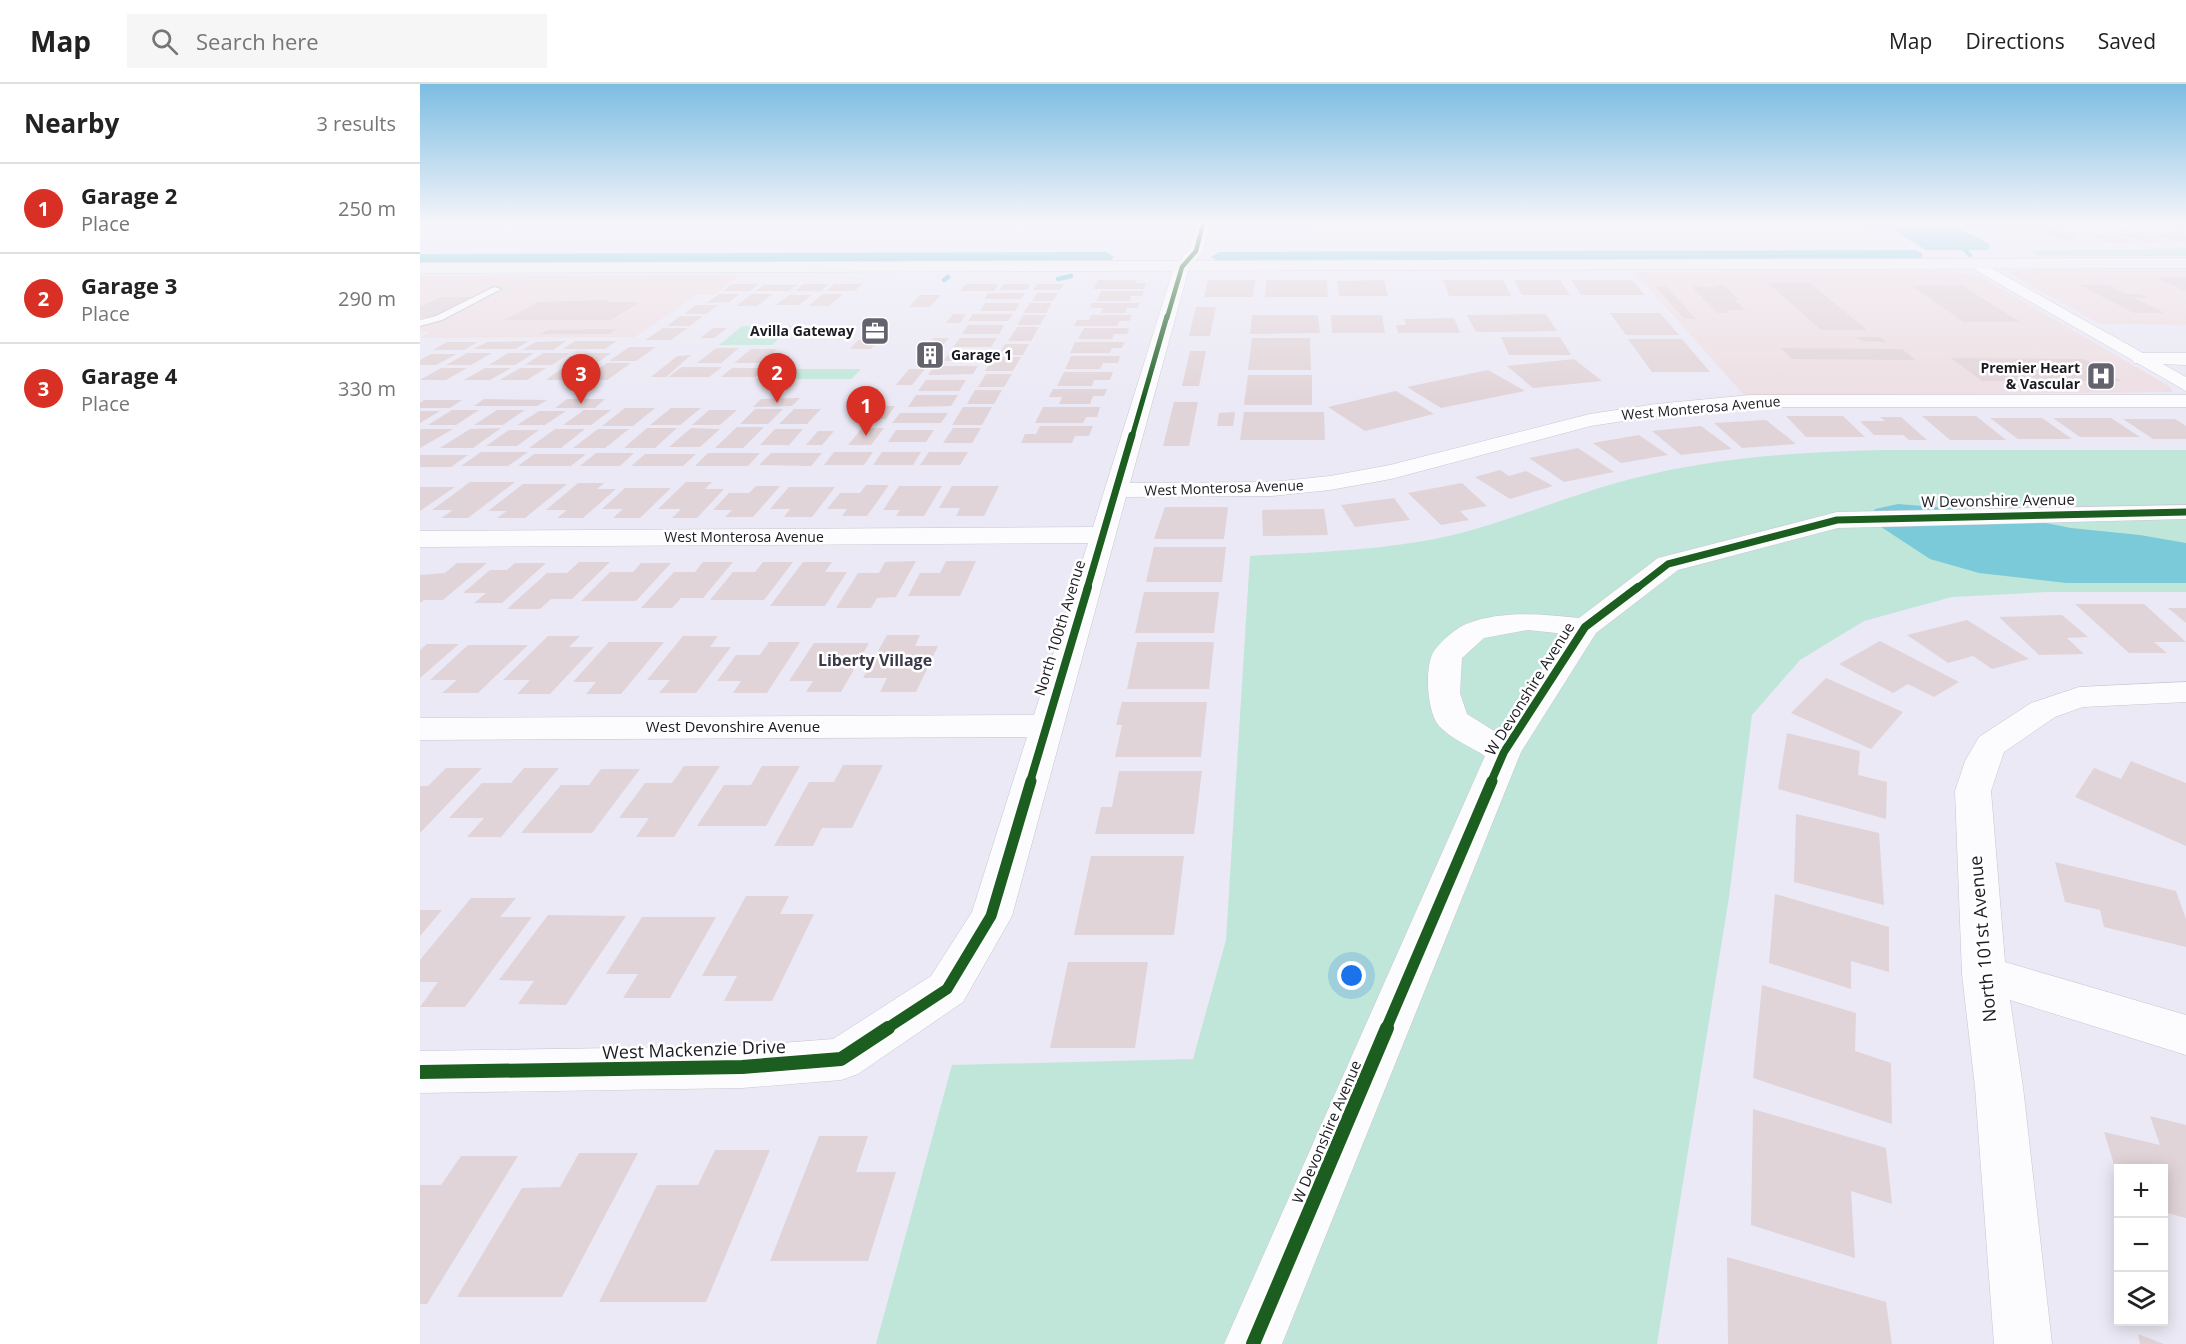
<!DOCTYPE html>
<meta charset="utf-8">
<style>
:root{--surface:#fff;--page:#f6f6f6;--text:#222;--muted:#767676;--line:#e0e0e0;--accent:#d93025}
body{margin:0;font-family:"Open Sans",sans-serif;background:var(--page);color:var(--text)}
.controls{position:absolute;right:18px;bottom:18px;display:grid;overflow:hidden;border-radius:0px;box-shadow:0 3px 15px #0003}
.controls button{width:54px;height:54px;display:grid;place-items:center;padding:0;border:0;border-bottom:2px solid var(--line);background:var(--surface);color:var(--text);font:30px sans-serif}
.you{position:absolute;left:932px;top:892px;width:21px;height:21px;margin:-15px;border:4px solid #fff;border-radius:50%;background:#1a73e8;box-shadow:0 0 0 9px #1a73e833}
.badge{display:grid;place-items:center;width:39px;height:39px;border-radius:50%;background:var(--accent);color:#fff;font-size:20px;font-weight:700}
.pin{position:absolute;translate:-50% -50px;filter:drop-shadow(0 2px 3px #0008)}
.pin::after{content:'';position:absolute;top:32px;width:21px;height:18px;background:inherit;clip-path:polygon(0 0,100% 0,50% 100%)}
.list{margin:0;padding:0;list-style:none}
h2{display:flex;justify-content:space-between;align-items:center;height:78px;margin:0;padding:0 24px;font-size:26px}
h2 small{font-size:20px;font-weight:400;color:var(--muted)}
.list li{display:grid;grid-template-columns:39px 1fr auto;gap:18px;align-items:center;box-sizing:border-box;height:90px;padding:0 24px;border-top:2px solid var(--line)}
.list b{display:block;font-size:22px;white-space:nowrap}
.list p{margin:0;font-size:20px;white-space:nowrap;color:var(--muted)}
.list em{font-size:20px;font-style:normal;color:var(--muted)}
.icon{flex:none;width:33px;height:33px;fill:none;stroke:currentColor;stroke-width:2;stroke-linecap:round;stroke-linejoin:round}
.map{position:relative;flex:none;width:1766px;height:1260px;overflow:hidden}
header{display:flex;align-items:center;gap:36px;box-sizing:border-box;height:84px;padding:0 30px;background:var(--surface);border-bottom:2px solid var(--line)}
header strong{font-size:28px}
nav{display:flex;gap:33px;margin-inline-start:auto;font-size:21px}
.search{width:420px;height:54px;background:var(--page);display:flex;align-items:center;gap:15px;box-sizing:border-box;padding:0 21px;border-radius:0px;color:var(--muted);font-size:22px}
main{display:flex}
aside{flex:1;background:var(--surface)}
.map>svg:first-child{display:block}
</style>
<header>
<strong>Map</strong>
<div class="search"><svg class="icon" aria-label="search" viewBox="0 0 24 24"><circle cx="10" cy="10" r="6"/><path d="M15 15l6 6"/></svg>Search here</div>
<nav><a>Map</a><a>Directions</a><a>Saved</a></nav>
</header>
<main>
<aside>
<h2>Nearby<small>3 results</small></h2>
<ul class="list">
<li><span class="badge">1</span><div><b>Garage 2</b><p>Place</p></div><em>250 m</em></li>
<li><span class="badge">2</span><div><b>Garage 3</b><p>Place</p></div><em>290 m</em></li>
<li><span class="badge">3</span><div><b>Garage 4</b><p>Place</p></div><em>330 m</em></li>
</ul>
</aside>
<div class="map">
<svg width="1766" height="1260" viewBox="0 0 1766 1260">
<rect width="100%" height="100%" fill="#eae9f5"/>
<!-- commercial -->
<path fill="#eddee2" d="M1526,186L1561,193L1749,302L1753,308L1325,312L1214,188Z
M1600,186H1766V241L1680,240L1589,189Z
M320,191L294,211H277L215,253L0,254L9,248H0V192Z"/>
<!-- green -->
<path fill="#c0e6d9" d="M1766,164V172H1621L1610,167Z
M322,242H372L352,261H299Z
M363,285H441L431,295H353Z
M1463,366H1766V508H1628L1532,513L1444,537L1380,576L1332,631L1309,813L1237,1260H456L532,981L773,975L806,856L830,472C897,468 973,466 1037,450C1098,434 1155,409 1215,394C1296,373 1380,368 1463,366Z"/>
<!-- water -->
<path fill="#7bcada" d="M1480,144H1538L1570,160L1568,166H1506L1474,147Z
M1478,420L1565,427L1651,444L1720,451L1766,459V499H1646L1559,489L1510,475L1455,439L1451,432L1455,425Z"/>
<g fill="none" stroke-linecap="round" stroke-linejoin="round">
<!-- stream -->
<path stroke="#7bcada" stroke-width="4.5" d="M1543,164L1550,171
M638,195L651,192
M524,196L528,193"/>
<!-- canal -->
<path fill="#7bcada" fill-rule="evenodd" d="M1495,166L1500,168L1503,171L1500,174L799,178L791,173L799,168Z
M686,168L694,173L691,176L0,180V170Z"/>
</g>
<!-- building -->
<path fill="#e1d4d8" d="M1580,140H1608L1620,144L1596,146Z
M1628,146L1657,150L1654,157L1625,152Z
M1753,148L1766,152V157H1754L1731,149Z
M1693,150L1719,159H1692L1671,152Z
M1701,150H1725L1744,157L1725,159Z
M1734,193H1766V207Z
M678,196H717L716,199H726L724,205H673Z
M788,196H835L833,213H784Z
M846,196H907L908,213H845Z
M964,196L968,212H919L917,197Z
M1023,196H1083L1091,212H1029Z
M1094,196H1140L1150,211H1102Z
M1151,196H1212L1225,211H1161Z
M1348,199H1390L1447,246H1401Z
M312,200H339L330,207H303Z
M383,200H409L401,207H375Z
M414,200H442L435,207H407Z
M546,200H579L574,207H540Z
M584,200H611L607,206H579Z
M617,200H644L640,206H613Z
M344,201H378L369,207H335Z
M1491,201L1543,202L1600,238H1543Z
M1659,201H1688L1706,210H1721L1728,214H1714L1745,229H1714Z
M1235,202H1246L1276,235H1264Z
M1271,202L1296,204L1293,202H1304L1319,215H1314L1325,226H1306L1309,229H1297Z
M681,207H724L722,212H711L710,217H676Z
M568,209H605L601,215H564Z
M617,209H638L633,217H612Z
M299,210H320L309,218L287,219Z
M332,210H353L337,222H316Z
M403,210H423L409,222H388Z
M369,211H392L379,221H356Z
M500,211H521L510,223H489Z
M21,213H52L11,233H0V223Z
M188,216L185,218H220L191,236H84L118,218Z
M565,219H600L595,227H560Z
M610,219H632L626,229H603Z
M672,219H719L718,224H707L706,229H681L683,224H670Z
M276,221H298L286,230H264Z
M776,223H796L790,252H769Z
M1190,229H1240L1259,251H1206Z
M533,230H546L540,239H526Z
M553,230H593L588,237H548Z
M1126,230L1137,247L1056,248L1047,231Z
M603,231H626L620,241H597Z
M671,231H712L709,237H699L697,242H654L657,236H669Z
M832,231H898L900,249L830,250Z
M911,231H962L965,249H912Z
M260,232H283L270,242H247Z
M1034,234L1040,249H978L976,241H986L984,235Z
M548,241H584L579,250H542Z
M597,243H619L611,257H588Z
M243,244H268L251,256H225Z
M293,244H307L294,254H280Z
M664,244H709L707,250H694L692,255H658Z
M197,245L189,250H120L128,246Z
M447,245H469L462,253H446L450,250H442Z
M1081,253H1140L1151,271H1089Z
M1436,253H1460L1466,258L1442,257Z
M514,254H529L521,263H506Z
M540,254H577L571,263H533Z
M832,254H890L891,286H828Z
M1208,255H1262L1290,288H1232Z
M438,256H459L451,265H430Z
M109,257L95,265H53L67,258Z
M146,257L133,266H102L116,258Z
M155,257H197L185,265H143Z
M27,258H58L44,266H13Z
M655,258H705L702,264H692L690,269H650Z
M585,260H609L603,271H578Z
M209,263H236L216,277H189Z
M296,264H319L301,279H277Z
M1361,264L1482,265L1496,276L1372,275Z
M331,265H357L341,279H314Z
M505,265H523L514,277H496Z
M770,267H786L779,302H762Z
M530,268H568L561,277H523Z
M47,269H72L51,281H26Z
M88,269H114L95,281H69Z
M123,269H150L132,281H105Z
M166,269H191L174,281H149Z
M11,270H37L16,281H0V276Z
M271,271L246,293H231L257,272Z
M651,272H700L698,279H683L680,285H645Z
M574,273H601L593,287H565Z
M1531,274L1664,275L1702,297H1562Z
M1154,275L1182,297L1113,304L1087,282Z
M187,279H211L187,296H163Z
M514,282H558L553,290L508,291Z
M144,283H171L153,296H126Z
M262,283H302L289,293H248Z
M21,284H47L26,296H0Z
M65,284H91L70,296H44Z
M100,284H126L107,296H80Z
M312,284H346L335,293H301Z
M489,285H505L492,301H476Z
M1068,286L1105,307L1021,324L987,303Z
M644,288H693L690,296H674L672,302H637Z
M566,290H592L584,303H558Z
M828,291H892V321H824Z
M506,296H546L539,307H498Z
M633,305H687L684,312H673L670,320H639L642,313H629Z
M555,306H582L574,320H547Z
M976,307L1014,330L945,347L908,323Z
M496,311H538L531,322L488,323Z
M380,314L372,322L333,323L341,315Z
M64,315L127,316L117,322H54Z
M147,315H185L175,324H135Z
M4,316H42L30,324H0V319Z
M754,318H778L769,362H743Z
M460,322H475L466,335H450Z
M543,323H572L562,341H532Z
M623,323H680L677,333H666L663,339H615Z
M205,324H235L213,342H182Z
M251,324H281L260,341H230Z
M335,325H363L348,340H320Z
M374,325H401L387,340H359Z
M32,326H59L36,341H8Z
M77,326H105L83,341H54Z
M164,326H191L171,341H143Z
M289,326H317L300,341H272Z
M0,327H20L0,339Z
M119,327H146L125,341H97Z
M815,328L813,342H797L799,329Z
M824,328H904L905,356H820Z
M480,329H528L521,339H472Z
M1366,332H1423L1445,353H1386Z
M1502,332H1556L1586,356H1530Z
M1460,333H1481L1507,356H1489L1483,351H1454L1440,337H1465Z
M1570,334H1622L1652,355H1598Z
M1633,334H1691L1720,353H1660Z
M1703,335H1755L1766,342V355H1733Z
M1346,336L1376,360L1322,364L1294,339Z
M620,342H673L669,352H655L652,359H601L605,350H616Z
M1281,342L1312,365L1261,371L1232,347Z
M317,343H344L323,364H295Z
M81,344L53,364H20L50,345Z
M227,344H257L235,364H204Z
M271,344L300,345L280,363H249Z
M442,344H464L451,361H428Z
M533,344H561L552,359H523Z
M2,345H33L0,364V346Z
M135,345H165L141,364H109Z
M178,345H209L185,364H153Z
M355,345H383L369,361H340Z
M89,346H119L97,362H66Z
M476,346H514L506,358H468Z
M398,347H414L402,361H386Z
M1219,351L1248,371L1201,379L1173,359Z
M1158,364L1194,388L1144,398L1109,374Z
M61,368H108L88,382H41Z
M414,368H453L444,381H404Z
M462,368H501L493,381H453Z
M509,368H548L540,381H500Z
M176,369H214L200,382H160Z
M288,369H340L328,382H275Z
M351,369H402L391,382L339,381Z
M114,370H166L151,382H98Z
M225,370H276L263,382H211Z
M0,371H48L31,383H0Z
M1080,386L1089,392L1106,387L1133,402L1090,415L1055,393Z
M50,398H95L48,434H21L33,426H12Z
M266,398H292L285,405H304L277,434H252L261,425H238Z
M158,399H184L177,405H196L163,434H137L147,426H126Z
M1042,399L1067,422L1040,427L1049,436L1021,441L988,409Z
M103,400H147L105,434H77L87,427H68Z
M446,401H469L447,432H422L427,425H407L420,409H440Z
M336,402H360L333,433H305L312,426H293L309,409H329Z
M479,402H522L504,432H476L480,426H463Z
M532,402H579L564,432H536L540,424H519Z
M0,403H35L0,427Z
M369,403H415L392,433H364L370,425H350Z
M205,404H251L220,434H193L203,425H182Z
M974,414L990,436L935,443L921,421Z
M745,423H808L804,455H734Z
M904,425L908,451L843,452L842,426Z
M734,463H806L802,498H726Z
M496,477L476,513L457,514L451,524H416L438,489H459L465,478Z
M526,477H556L540,512H488L500,489H520Z
M159,478H190L152,515H131L120,525H87L127,489H147Z
M283,478H313L283,514H261L252,524H221L254,488H275Z
M343,478H373L344,516H290L313,488H335Z
M383,478H412L405,488H427L405,522H350Z
M37,479H67L23,516H4L0,519V491L25,489Z
M95,479H126L82,519H54L66,509H43L70,486H87Z
M221,479H251L216,517H161L190,488H213Z
M724,508H799L794,549H715Z
M1655,520H1724L1766,558H1734L1747,569H1709Z
M1748,524H1766V539Z
M1642,531L1668,553L1647,554L1664,570L1619,571L1579,533Z
M1547,536L1609,575L1572,585L1553,572L1528,579L1487,551Z
M467,551H500L495,562H518L496,608H460L467,594H443Z
M128,552H160L149,563H174L130,610H97L110,596H83Z
M263,552H298L290,563H311L276,609H239L250,596H227Z
M1460,557L1539,598L1514,613L1488,600L1473,609L1419,580Z
M189,558H244L201,610H166L176,598H153Z
M349,558H380L347,609H313L321,597H297L316,571H340Z
M717,558H794L789,605H707Z
M394,559H449L421,608H386L393,597H369Z
M7,560H39L0,594V566Z
M48,561H108L58,609H22L37,596H10Z
M1406,594L1483,628L1451,665L1371,629Z
M702,618H787L781,673H695L702,641H696Z
M1367,649L1440,667L1438,691L1467,698L1466,735L1358,705Z
M1711,677L1766,699V762L1655,713L1674,684L1701,695Z
M423,681H463L432,744H402L393,762H354L389,698H414Z
M264,682H300L254,753H216L229,734H199L225,699H252Z
M342,682H380L346,742H277L304,701H331Z
M26,684H62L0,749V702H8Z
M104,684H139L81,753H47L64,734H29L62,699H91Z
M181,685H220L172,749H101L141,701H169Z
M699,687H782L774,750H675L681,723H692Z
M1376,730L1459,749L1464,821L1374,798Z
M671,772H764L754,851H654Z
M1635,778L1756,807L1766,835V863L1684,843L1680,826L1645,818Z
M1355,810L1469,843V888L1431,877V905L1349,879Z
M326,812H369L360,830H394L352,917H304L317,892H282Z
M51,814H96L80,833H112L45,923H0L18,898H0V876Z
M0,826H22L0,852Z
M128,831L206,832L146,921L98,920L114,897L79,896Z
M222,833H296L250,914H203L218,890H186Z
M648,878H728L715,964H630Z
M1342,901L1436,929L1435,967L1471,979L1472,1040L1333,994Z
M1333,1025L1466,1064L1472,1120L1431,1107L1435,1174L1331,1141Z
M1730,1032L1766,1041V1134L1744,1128V1084H1698V1093L1684,1048L1740,1061Z
M399,1052H448L436,1088H476L448,1177H350Z
M295,1066H350L286,1218H179L237,1101H278Z
M159,1069H218L142,1213H37L102,1104L140,1103Z
M41,1072H98L7,1220H0V1101H21Z
M1307,1173L1466,1218L1472,1260H1308Z
M1718,1250L1744,1260H1720Z"/>
<g fill="none" stroke-linecap="round" stroke-linejoin="round">
<!-- service casing -->
<g stroke="#c7c6d0" stroke-width="2">
<path id="service" d="M74,203L81,205L22,236L0,242V236L16,232Z"/>
</g>
<!-- minor casing -->
<g stroke="#c7c6d0" stroke-width="1">
<path id="minor" d="M776,140H790L783,167L769,184L710,399L852,398L910,392L970,381L1170,330L1236,320L1330,311H1766V323H1330L1236,332L1171,342L971,395L910,406L852,412L706,413L592,832L543,918L438,990L421,996L322,1004L0,1009V967L322,962L413,955L511,892L552,828L607,653L0,656V634L614,631L668,459L0,463V447L673,443L754,183L769,166Z
M888,140H1450L1443,144H895Z
M1639,140H1753L1746,144C1726,145 1651,152 1639,140Z
M1721,269H1766V281L1714,279L1712,275Z
M1766,421V435L1418,444L1258,486L1176,549L1101,668L862,1260H804L1065,672C1051,663 1030,654 1019,642C1007,628 1005,587 1012,571C1016,561 1036,544 1046,540C1082,526 1121,530 1159,534L1238,474L1417,428ZM1108,546L1146,550L1079,650L1047,630L1040,609L1042,574L1064,554Z
M1766,598V618L1663,623L1635,633L1584,668L1571,707L1585,878L1766,931V971L1590,916L1603,1003L1632,1260H1574L1555,1003L1542,890L1535,707L1545,677L1559,653L1611,619L1659,603Z"/>
</g>
<!-- tertiary casing -->
<g stroke="#c7c6d0" stroke-width="1">
<path id="tertiary" d="M1555,175L1766,293V307L1550,183L1547,180L1550,177Z"/>
</g>
<!-- secondary casing -->
<g stroke="#c7c6d0" stroke-width="1">
<path id="secondary" d="M1766,174V184L0,189V179Z"/>
</g>
<!-- service -->
<use href="#service" fill="#fcfcfe" fill-rule="evenodd"/>
<!-- minor -->
<use href="#minor" fill="#fcfcfe" fill-rule="evenodd"/>
<!-- tertiary -->
<use href="#tertiary" fill="#fcfcfe" fill-rule="evenodd"/>
<!-- secondary -->
<use href="#secondary" fill="#eef3f6" fill-rule="evenodd"/>
<!-- cycleway-far5 casing -->
<g stroke="#fff" stroke-width="6">
<path id="cycleway-far5" d="M747,234L762,183L776,167L783,140"/>
</g>
<!-- cycleway-far4 casing -->
<g stroke="#fff" stroke-width="8">
<path id="cycleway-far4" d="M712,353L747,232"/>
</g>
<!-- cycleway-far3 casing -->
<g stroke="#fff" stroke-width="10">
<path id="cycleway-far3" d="M667,505L712,351
M1216,505L1248,480L1417,436L1766,428"/>
</g>
<!-- cycleway-far2 casing -->
<g stroke="#fff" stroke-width="12">
<path id="cycleway-far2" d="M610,698L668,503
M1071,698L1084,668L1165,543L1218,503"/>
</g>
<!-- cycleway-far1 casing -->
<g stroke="#fff" stroke-width="15">
<path id="cycleway-far1" d="M466,945L527,905L571,832L611,697
M966,945L1072,697"/>
</g>
<!-- cycleway casing -->
<g stroke="#fff" stroke-width="18">
<path id="cycleway" d="M0,988L322,983L421,975L468,944
M833,1260L967,944"/>
</g>
<!-- cycleway-far5 -->
<use href="#cycleway-far5" stroke="#1b5e20" stroke-width="4.5"/>
<!-- cycleway-far4 -->
<use href="#cycleway-far4" stroke="#1b5e20" stroke-width="5"/>
<!-- cycleway-far3 -->
<use href="#cycleway-far3" stroke="#1b5e20" stroke-width="7"/>
<!-- cycleway-far2 -->
<use href="#cycleway-far2" stroke="#1b5e20" stroke-width="8"/>
<!-- cycleway-far1 -->
<use href="#cycleway-far1" stroke="#1b5e20" stroke-width="11"/>
<!-- cycleway -->
<use href="#cycleway" stroke="#1b5e20" stroke-width="14"/>
</g>
<!-- sky -->
<linearGradient id="sky" x2="0" y2="1"><stop stop-color="#7cbde2"/><stop offset="0.44" stop-color="#f6f5fa"/><stop offset="1" stop-color="#f6f5fa" stop-opacity="0"/></linearGradient>
<rect width="1766" height="316" fill="url(#sky)"/>
<!-- icons -->
<defs>
<g id="office-square" transform="scale(1.5)"><rect x="-9" y="-9" width="18" height="18" rx="4" fill="#64626c" stroke="#fff"/><path d="M-6-3h4V-5.5h4V-3h4V5H-6ZM-1-4.5V-3h2v-1.5ZM-6 0V1H6V0Z" fill="#fff"/></g>
<g id="building-square" transform="scale(1.5)"><rect x="-9" y="-9" width="18" height="18" rx="4" fill="#64626c" stroke="#fff"/><path d="M-4-6H4V6H1V3H-1V6H-4ZM-2.5-4.3h1.7v1.8h-1.7ZM.8-4.3h1.7v1.8H.8ZM-2.5-1h1.7V.8h-1.7ZM.8-1h1.7V.8H.8Z" fill="#fff"/></g>
<g id="hospital-square" transform="scale(1.5)"><rect x="-9" y="-9" width="18" height="18" rx="4" fill="#64626c" stroke="#fff"/><path d="M-5-5h3v3.5h4V-5h3V5h-3V1.5h-4V5h-3Z" fill="#fff"/></g>
</defs>
<g fill-rule="evenodd">
<use href="#office-square" x="455" y="247"/>
<use href="#building-square" x="510" y="271"/>
<use href="#hospital-square" x="1681" y="292"/>
</g>
<g text-anchor="middle" stroke-width="5" stroke-linejoin="round" paint-order="stroke">
<!-- far-poi labels -->
<g font-size="14" font-weight="bold" fill="#1c1a22" stroke="#fff" text-anchor="end">
<text x="434" y="252">Avilla Gateway</text>
<text x="531" y="276" text-anchor="start">Garage 1</text>
<text x="1660" y="289">Premier Heart<tspan x="1660" dy="16">&amp; Vascular</tspan></text>
</g>
<!-- far-street labels -->
<g font-size="14" fill="#1c1a22" stroke="#fff">
<text transform="translate(1281 324) rotate(-5)" y="5">West Monterosa Avenue</text>
<text transform="translate(804 404) rotate(-2)" y="5">West Monterosa Avenue</text>
<text x="324" y="458">West Monterosa Avenue</text>
</g>
<!-- street labels -->
<g font-size="15" fill="#1c1a22" stroke="#fff">
<text transform="translate(1578 417) rotate(-1)" y="5">W Devonshire Avenue</text>
<text transform="translate(640 544) rotate(-73)" y="5">North 100th Avenue</text>
<text transform="translate(1110 605) rotate(-58)" y="5">W Devonshire Avenue</text>
<text x="313" y="648">West Devonshire Avenue</text>
<text transform="translate(907 1048) rotate(-67)" y="5">W Devonshire Avenue</text>
</g>
<!-- neighbourhood labels -->
<g font-size="16" font-weight="bold" fill="#3b384a" stroke="#fff">
<text x="455" y="582">Liberty Village</text>
</g>
<!-- near-street labels -->
<g font-size="18" fill="#1c1a22" stroke="#fff">
<text transform="translate(1563 855) rotate(-95)" y="6">North 101st Avenue</text>
<text transform="translate(274 966) rotate(-2)" y="6">West Mackenzie Drive</text>
</g>
</g>
</svg>
<div class="controls">
<button>+</button>
<button>−</button>
<button><svg class="icon" aria-label="layers" viewBox="0 0 24 24"><path d="M12 4l9 5-9 5-9-5zM3 14l9 5 9-5"/></svg></button>
</div>
<div class="you"></div>
<div class="pin badge" style="left:446px;top:352px">1</div>
<div class="pin badge" style="left:357px;top:319px">2</div>
<div class="pin badge" style="left:161px;top:320px">3</div>
</div>
</main>
